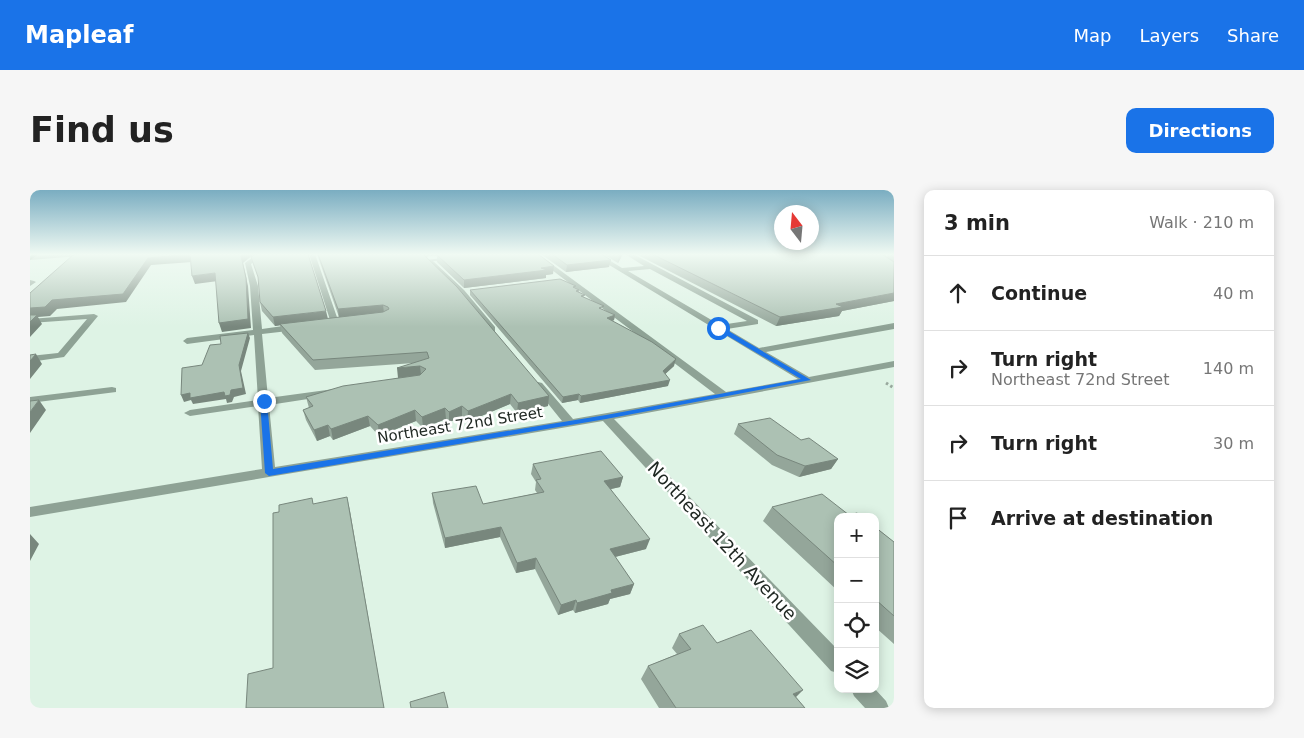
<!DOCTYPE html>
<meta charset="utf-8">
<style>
:root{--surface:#fff;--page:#f6f6f6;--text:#222;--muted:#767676;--line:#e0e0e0;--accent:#1a73e8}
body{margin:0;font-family:"DejaVu Sans",sans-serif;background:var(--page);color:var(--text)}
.controls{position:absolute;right:15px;bottom:15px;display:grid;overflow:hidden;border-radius:10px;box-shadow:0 2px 12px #0003}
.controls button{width:45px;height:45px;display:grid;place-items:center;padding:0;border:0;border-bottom:1px solid var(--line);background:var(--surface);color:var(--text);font:25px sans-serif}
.compass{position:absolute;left:744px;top:15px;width:45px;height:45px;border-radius:50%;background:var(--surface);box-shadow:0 2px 12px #0003;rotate:344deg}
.stop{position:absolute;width:15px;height:15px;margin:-11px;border:4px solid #1a73e8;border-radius:50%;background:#fff}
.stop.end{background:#1a73e8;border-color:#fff;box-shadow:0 1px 5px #0008}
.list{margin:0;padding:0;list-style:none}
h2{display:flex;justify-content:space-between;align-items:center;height:65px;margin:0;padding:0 20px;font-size:21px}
h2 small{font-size:16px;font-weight:400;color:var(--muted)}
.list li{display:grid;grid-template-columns:32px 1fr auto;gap:15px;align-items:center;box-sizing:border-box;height:75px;padding:0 20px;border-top:1px solid var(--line)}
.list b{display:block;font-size:19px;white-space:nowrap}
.list p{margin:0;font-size:16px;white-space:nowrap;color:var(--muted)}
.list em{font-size:16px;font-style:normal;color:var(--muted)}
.icon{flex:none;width:28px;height:28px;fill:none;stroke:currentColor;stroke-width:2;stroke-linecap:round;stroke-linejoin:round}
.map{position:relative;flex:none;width:864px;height:518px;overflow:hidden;border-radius:10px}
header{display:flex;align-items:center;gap:30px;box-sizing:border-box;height:70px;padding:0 25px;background:var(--accent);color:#fff}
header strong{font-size:24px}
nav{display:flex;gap:28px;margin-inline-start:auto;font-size:18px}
.intro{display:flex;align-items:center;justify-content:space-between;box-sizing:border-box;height:120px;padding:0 30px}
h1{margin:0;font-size:35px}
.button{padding:12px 22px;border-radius:10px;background:var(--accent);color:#fff;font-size:18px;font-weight:700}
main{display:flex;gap:30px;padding:0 30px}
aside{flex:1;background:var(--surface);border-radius:10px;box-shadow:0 2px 12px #0003}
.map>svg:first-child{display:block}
</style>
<header>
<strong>Mapleaf</strong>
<nav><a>Map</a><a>Layers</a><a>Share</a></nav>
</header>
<div class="intro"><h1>Find us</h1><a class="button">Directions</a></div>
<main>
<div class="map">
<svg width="864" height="518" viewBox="0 0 864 518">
<rect width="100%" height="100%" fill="#def3e5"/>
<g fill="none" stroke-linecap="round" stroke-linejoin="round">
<!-- path -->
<path stroke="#98a89d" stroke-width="3" stroke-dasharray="2.5 2.5" stroke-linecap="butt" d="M856,193L864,198"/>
<!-- minor -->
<path fill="#8ea295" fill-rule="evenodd" d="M33,64H73L0,70V66Z
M227,64H234L221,74L228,96L232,139L267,134L271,137L267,140L232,144L238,208L304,199L309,202L304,205L239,215L245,277L532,231L503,195L508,192L512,193L543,229L685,204L501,64H508L696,202L768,189L561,64H569L592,78L614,76L595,64H603L728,130V134L697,139L729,158L864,133V139L736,162L779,187L864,171V177L584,229L808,460V483L801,481L573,231L0,327V317L232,279L228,216L160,226L154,223L160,220L228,210L224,145L157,154L153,151L157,148L223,140L220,96L215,73ZM620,79L717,131L690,135L598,81Z
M279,64H285L309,133L308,135L301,133Z
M851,64H857L854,69L864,75V80L848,70Z
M424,67L422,70L403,71L434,100L465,137V141H459L428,104L395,70Z
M0,90L4,91L6,92L0,96Z
M64,124L68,126L34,167L0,172V166L28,163L57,129L0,133V129Z
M82,197L86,198V202L0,213V207Z
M821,499H845L856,511L859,518H835L824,506Z"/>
<!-- major -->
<path fill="#40644e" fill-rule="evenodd" d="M1,64H9L0,70Z"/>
</g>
<!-- wall -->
<path fill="#94a69a" d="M287,64H508L523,84L516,85V88L434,98L407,72V66H398L397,68L518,216L487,223L480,214L437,232L432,227L419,232L416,229L393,238L386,231L349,246L340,236L303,250L300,246L287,251L276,230L273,220L279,218L276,207L368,188L384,173L285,180L252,143L250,135L245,136L232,121L230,112L297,129L309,127Z
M511,64H571L579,77L536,82Z
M573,64H593L588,73Z
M606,64H852L857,67L858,64H864V111L812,121L809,126L746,136Z
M546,96V98L555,108L573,120L585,125L584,130L583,131L644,176L635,184L638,196L550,213L548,210L532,213L440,105V100Z
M708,234L771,250L808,269L801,279L769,287L742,275L704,244Z
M503,274L593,287L590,297L581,299L616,359L585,367L604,394L600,404L580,409L578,414L545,423L543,420L528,425L505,379L486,383L470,347L415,358L403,313L402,303L453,314L507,303L505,300L506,292L501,284Z
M742,317L819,325L808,327V401L733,331Z
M845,337L864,352V454L845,437Z
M649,444L687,453L766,507L775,518H629L611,489L618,476L647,464L642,458Z"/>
<!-- shaded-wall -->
<path fill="#78877d" d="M160,64L162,72L121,75L96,112L27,119L20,126L8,127L12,134L0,147V118L118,68Z
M213,64H224L213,73L218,96L221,138L192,142L189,133L211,66Z
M590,64H593L588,73L589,66Z
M581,70L579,77L536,82L537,75Z
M524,76L523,84L516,85V88L434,98V90Z
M185,83L188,91L165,94L162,86Z
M864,103V111L812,121L809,126L746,136L750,127L806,114Z
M353,115L354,123L309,128L308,119Z
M296,121L298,129L245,136L243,127Z
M585,125L584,130L576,133L577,128Z
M218,143L220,148L211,181L216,204L204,207L202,212L197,213L196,209L163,214L161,210L154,212L151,205Z
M6,164L12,174L0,189V171Z
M646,169L644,176L632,187L633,181Z
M390,176L391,185L368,188L367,178Z
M640,190L638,196L550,213L551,206Z
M481,204L480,214L437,232L438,221Z
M549,204L548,210L532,213L533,207Z
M519,206L518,216L487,223L488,213Z
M9,210L16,220L0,243V222Z
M432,216V227L419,232V222Z
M415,218L416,229L393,238L392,227Z
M385,220L386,231L349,246L348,235Z
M338,226L340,236L303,250L301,239Z
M298,235L300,246L287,251L284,240Z
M808,269L801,279L769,287L775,276Z
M593,287L590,297L572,301L574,291Z
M317,307L320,321L354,518Z
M471,337L470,347L415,358V348Z
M0,344L9,354L0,371Z
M620,349L616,359L577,369L580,359Z
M506,368L505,379L486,383L487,373Z
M604,394L600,404L580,409L578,414L545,423L547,413L581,400Z
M546,410L543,420L528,425L531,415Z
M773,500L760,513L763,504Z"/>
<!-- building -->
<path fill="#acc1b3" stroke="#78877d" d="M53,64H213L211,66L216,88L218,129L189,133L185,83L162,86L160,64L118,68L93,104L22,110L15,117L0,118V103L43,65Z
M225,64H278L296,121L243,127L230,112L228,87L221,67Z
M288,64H395L394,65L427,97L519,206L488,213L481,204L438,221L432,216L419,222L415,218L392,227L385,220L348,235L338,226L301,239L298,235L284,240L273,220L283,216L276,207L313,196L390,185L396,179L390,176L367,178L399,168L397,162L283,170L250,134L353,122L359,119L358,117L353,115L308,119Z
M416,64H508L524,76L511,78L517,80L434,90L407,65Z
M522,64H571L581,70L537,75Z
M622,64H852L864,72V103L806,114L813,117L750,127Z
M530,89L546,96L543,97L549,100L546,101L555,105L551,106L574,116L569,118L585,125L577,128L622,152L646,169L633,181L640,190L551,206L549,204L533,207L440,100Z
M0,125H7L0,132Z
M218,143L209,175L213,198L201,200L200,205L195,206L194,202L160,208V203L151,205L152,178L172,175L180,155L191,154L190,146Z
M6,164L0,171V165Z
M9,210L0,222V211Z
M740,228L771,250L779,248L808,269L775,276L747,265L708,234Z
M571,261L593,287L574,291L620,349L580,359L604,394L581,400L582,403L547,413L546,410L531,415L506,368L487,373L471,337L415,348L402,303L446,296L453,314L514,302L506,290L511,289L503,274Z
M792,304L819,325L827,323L832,327H808V376L742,317Z
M317,307L354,518H216L218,484L243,478V323L249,322V315L282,308L283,314Z
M845,337L864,352V426L845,409Z
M673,435L687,453L721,440L773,500L763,504L775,518H646L618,476L661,459L649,444Z
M414,502L418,518H381L380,512Z"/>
<!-- sky -->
<linearGradient id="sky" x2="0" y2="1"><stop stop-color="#7aadc1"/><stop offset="0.47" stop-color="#f0faf3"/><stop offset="1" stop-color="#f0faf3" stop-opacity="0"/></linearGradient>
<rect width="864" height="137" fill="url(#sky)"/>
<!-- route -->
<path fill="#1a73e8" d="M686,136H690L781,190L576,229L239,286L235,283L230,211L234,209L237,211L243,279L576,225L771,189L686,139Z"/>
<g text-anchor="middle" stroke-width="5" stroke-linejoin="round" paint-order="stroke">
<!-- street labels -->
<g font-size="15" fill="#202823" stroke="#fff">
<text transform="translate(430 235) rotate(-9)" y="5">Northeast 72nd Street</text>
</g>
<!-- near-street labels -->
<g font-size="18" fill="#202823" stroke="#fff">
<text transform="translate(692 351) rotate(47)" y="6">Northeast 12th Avenue</text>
</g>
</g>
</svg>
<div class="controls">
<button>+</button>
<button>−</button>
<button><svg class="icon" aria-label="locate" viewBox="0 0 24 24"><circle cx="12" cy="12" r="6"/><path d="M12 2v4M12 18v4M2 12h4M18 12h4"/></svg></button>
<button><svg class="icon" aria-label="layers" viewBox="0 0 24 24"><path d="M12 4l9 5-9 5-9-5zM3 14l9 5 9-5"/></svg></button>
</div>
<svg class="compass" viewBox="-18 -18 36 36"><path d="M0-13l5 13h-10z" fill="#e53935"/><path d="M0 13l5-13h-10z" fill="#767676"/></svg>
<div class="stop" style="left:688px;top:138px"></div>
<div class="stop end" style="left:234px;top:211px"></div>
</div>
<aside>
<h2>3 min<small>Walk · 210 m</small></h2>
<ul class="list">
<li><svg class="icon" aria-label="ahead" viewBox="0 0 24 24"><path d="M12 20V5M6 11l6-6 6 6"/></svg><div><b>Continue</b></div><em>40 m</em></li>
<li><svg class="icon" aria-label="right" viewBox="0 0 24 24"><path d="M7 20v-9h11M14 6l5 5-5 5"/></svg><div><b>Turn right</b><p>Northeast 72nd Street</p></div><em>140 m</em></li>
<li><svg class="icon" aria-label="right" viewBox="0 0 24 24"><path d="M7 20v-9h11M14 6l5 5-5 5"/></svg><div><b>Turn right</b></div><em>30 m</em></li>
<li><svg class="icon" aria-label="arrive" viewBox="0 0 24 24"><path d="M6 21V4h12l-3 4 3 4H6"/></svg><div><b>Arrive at destination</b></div></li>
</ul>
</aside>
</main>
